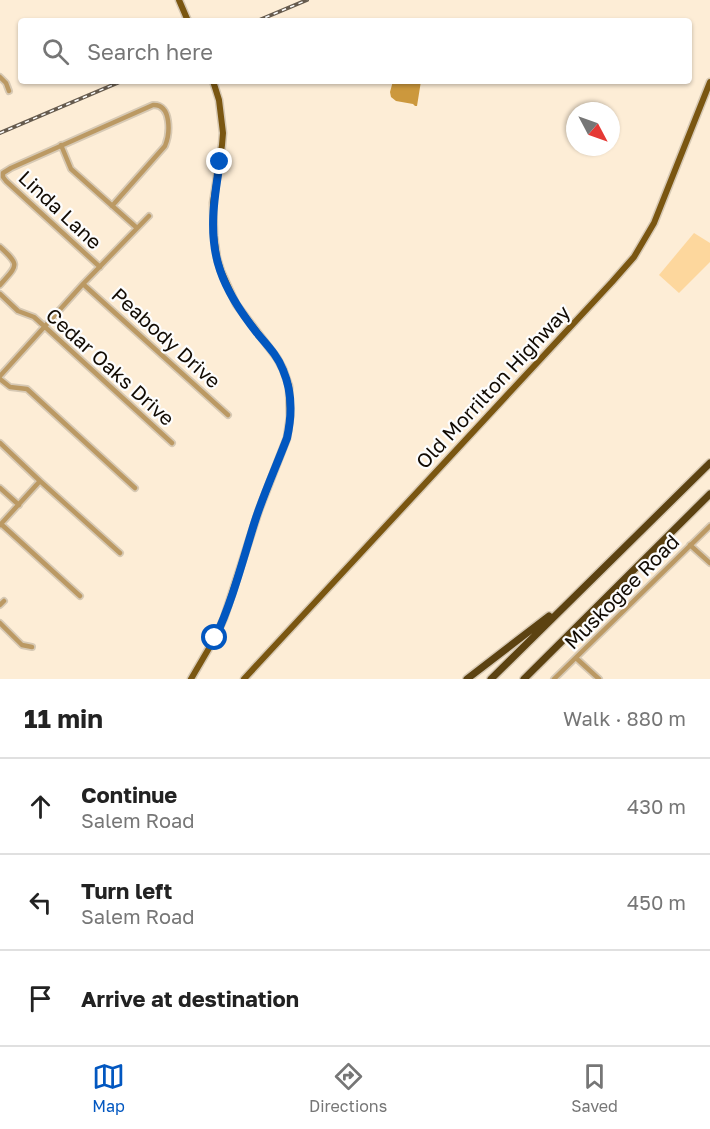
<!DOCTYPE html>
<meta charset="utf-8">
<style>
:root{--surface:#fff;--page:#f6f6f6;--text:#222;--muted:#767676;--line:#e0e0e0;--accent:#0257c0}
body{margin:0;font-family:"Golos Text",sans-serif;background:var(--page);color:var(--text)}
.compass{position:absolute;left:566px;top:102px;width:54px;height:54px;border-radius:50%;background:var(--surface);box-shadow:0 2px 4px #0004;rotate:131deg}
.stop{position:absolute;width:18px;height:18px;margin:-14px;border:4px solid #0257c0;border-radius:50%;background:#fff}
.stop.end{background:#0257c0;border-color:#fff;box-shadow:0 2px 6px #0008}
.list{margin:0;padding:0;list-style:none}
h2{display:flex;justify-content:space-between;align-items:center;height:78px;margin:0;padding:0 24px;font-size:26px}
h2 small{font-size:20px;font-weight:400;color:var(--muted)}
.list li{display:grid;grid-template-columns:39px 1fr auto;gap:18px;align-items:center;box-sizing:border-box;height:96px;padding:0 24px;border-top:2px solid var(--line)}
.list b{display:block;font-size:22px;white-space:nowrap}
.list p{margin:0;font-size:20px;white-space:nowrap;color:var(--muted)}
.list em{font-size:20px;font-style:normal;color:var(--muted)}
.icon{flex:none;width:33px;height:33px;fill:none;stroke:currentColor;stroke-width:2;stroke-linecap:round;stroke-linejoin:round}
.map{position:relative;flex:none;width:710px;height:679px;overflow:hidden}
.search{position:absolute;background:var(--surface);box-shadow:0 2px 4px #0004;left:18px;right:18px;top:18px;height:66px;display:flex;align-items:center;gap:15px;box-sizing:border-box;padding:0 21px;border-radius:6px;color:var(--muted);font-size:22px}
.sheet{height:366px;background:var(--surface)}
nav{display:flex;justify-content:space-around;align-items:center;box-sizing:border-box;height:84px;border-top:2px solid var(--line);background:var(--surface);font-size:16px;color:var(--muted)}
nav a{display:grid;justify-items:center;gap:3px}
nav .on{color:var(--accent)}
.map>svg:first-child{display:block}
</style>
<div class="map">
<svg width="710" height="679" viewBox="0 0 710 679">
<rect width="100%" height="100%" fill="#fdedd6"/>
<!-- green -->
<path fill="#fdd79d" d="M694,233L710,243V262L679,293L659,275Z"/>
<!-- water -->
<path fill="#cc983d" d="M393,81H421L417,106H415L413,104L396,101L391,97L390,92Z"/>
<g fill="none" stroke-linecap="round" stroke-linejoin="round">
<!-- minor casing -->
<g stroke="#d7c9b4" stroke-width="8">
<path id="minor" d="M0,77L6,83L9,91
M61,145L71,169L137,228
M0,247C21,266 17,265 0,285
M100,267L6,181L3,177V173L11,168L153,105C172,104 170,134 165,146L112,206
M83,284L228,415
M0,294L18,311L34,317L44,326L172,443
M0,376L83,284L149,216
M0,379L10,387L27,389L135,488
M0,443L40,481L120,553
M0,488L19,505
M1,524L80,596
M0,525L40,481
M690,545L710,563
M0,605L4,601
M0,623L22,645L32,647
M576,658L599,679
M554,679L710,526"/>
</g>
<!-- major casing -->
<g stroke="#d7c9b4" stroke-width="9">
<path id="major" d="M179,0L188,21
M191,679L215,638L224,618L259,510L287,438L290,417L289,386L283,369L277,358L236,304L221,271L217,258L214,236L213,203L222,145L223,133L219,100L213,81
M244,679L268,653L612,282L634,257L654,223L710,82"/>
</g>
<!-- highway casing -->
<g stroke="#d7c9b4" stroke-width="10">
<path id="highway" d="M467,679L549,616
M491,679L710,463
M524,679L710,494"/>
</g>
<!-- minor -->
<use href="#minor" stroke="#bb9963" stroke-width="4.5"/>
<!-- major -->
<use href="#major" stroke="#7a5611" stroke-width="6"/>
<!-- highway -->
<use href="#highway" stroke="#5c4211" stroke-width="7"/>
<!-- rail casing -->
<g stroke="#665b4e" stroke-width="4">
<path id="rail" d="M257,21L307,0
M0,133L122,81"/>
</g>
<!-- rail -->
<use href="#rail" stroke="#fdfdfd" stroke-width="1.5" stroke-dasharray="4.5" stroke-linecap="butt"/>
</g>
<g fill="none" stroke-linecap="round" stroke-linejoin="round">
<!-- route -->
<path stroke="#0257c0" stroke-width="8" d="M215,638C232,602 242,563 254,524C263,495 276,467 287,438C292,416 292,391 283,370C278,356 267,345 257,333C242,314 228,294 220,270C208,235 214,198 220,162"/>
</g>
<g text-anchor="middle" stroke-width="4.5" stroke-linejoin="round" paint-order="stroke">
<!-- street labels -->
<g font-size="20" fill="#120b03" stroke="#fdfdfd">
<text transform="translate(60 210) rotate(43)" y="7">Linda Lane</text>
<text transform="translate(166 338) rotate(42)" y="7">Peabody Drive</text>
<text transform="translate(110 367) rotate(42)" y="7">Cedar Oaks Drive</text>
<text transform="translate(493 387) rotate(-47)" y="7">Old Morrilton Highway</text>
<text transform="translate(622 592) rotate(-45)" y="7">Muskogee Road</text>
</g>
</g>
</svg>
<svg class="compass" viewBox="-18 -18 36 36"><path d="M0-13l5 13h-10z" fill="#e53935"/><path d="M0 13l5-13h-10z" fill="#767676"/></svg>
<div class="stop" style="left:215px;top:638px"></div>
<div class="stop end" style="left:220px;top:162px"></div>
<div class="search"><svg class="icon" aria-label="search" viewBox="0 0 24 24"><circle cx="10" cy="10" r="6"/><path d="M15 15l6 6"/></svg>Search here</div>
</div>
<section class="sheet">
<h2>11 min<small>Walk · 880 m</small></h2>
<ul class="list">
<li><svg class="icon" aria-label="ahead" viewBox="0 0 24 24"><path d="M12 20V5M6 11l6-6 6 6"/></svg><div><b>Continue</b><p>Salem Road</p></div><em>430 m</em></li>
<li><svg class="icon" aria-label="left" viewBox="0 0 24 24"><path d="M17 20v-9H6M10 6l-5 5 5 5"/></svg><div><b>Turn left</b><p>Salem Road</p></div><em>450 m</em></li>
<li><svg class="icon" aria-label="arrive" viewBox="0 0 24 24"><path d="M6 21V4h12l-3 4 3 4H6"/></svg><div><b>Arrive at destination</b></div></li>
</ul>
</section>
<nav>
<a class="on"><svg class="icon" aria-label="map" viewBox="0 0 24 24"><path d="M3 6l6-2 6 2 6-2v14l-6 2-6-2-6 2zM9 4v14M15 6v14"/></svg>Map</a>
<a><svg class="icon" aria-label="directions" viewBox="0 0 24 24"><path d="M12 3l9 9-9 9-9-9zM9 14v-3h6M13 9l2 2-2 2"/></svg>Directions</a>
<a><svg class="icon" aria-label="saved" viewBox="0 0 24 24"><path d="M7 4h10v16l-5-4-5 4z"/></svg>Saved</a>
</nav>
